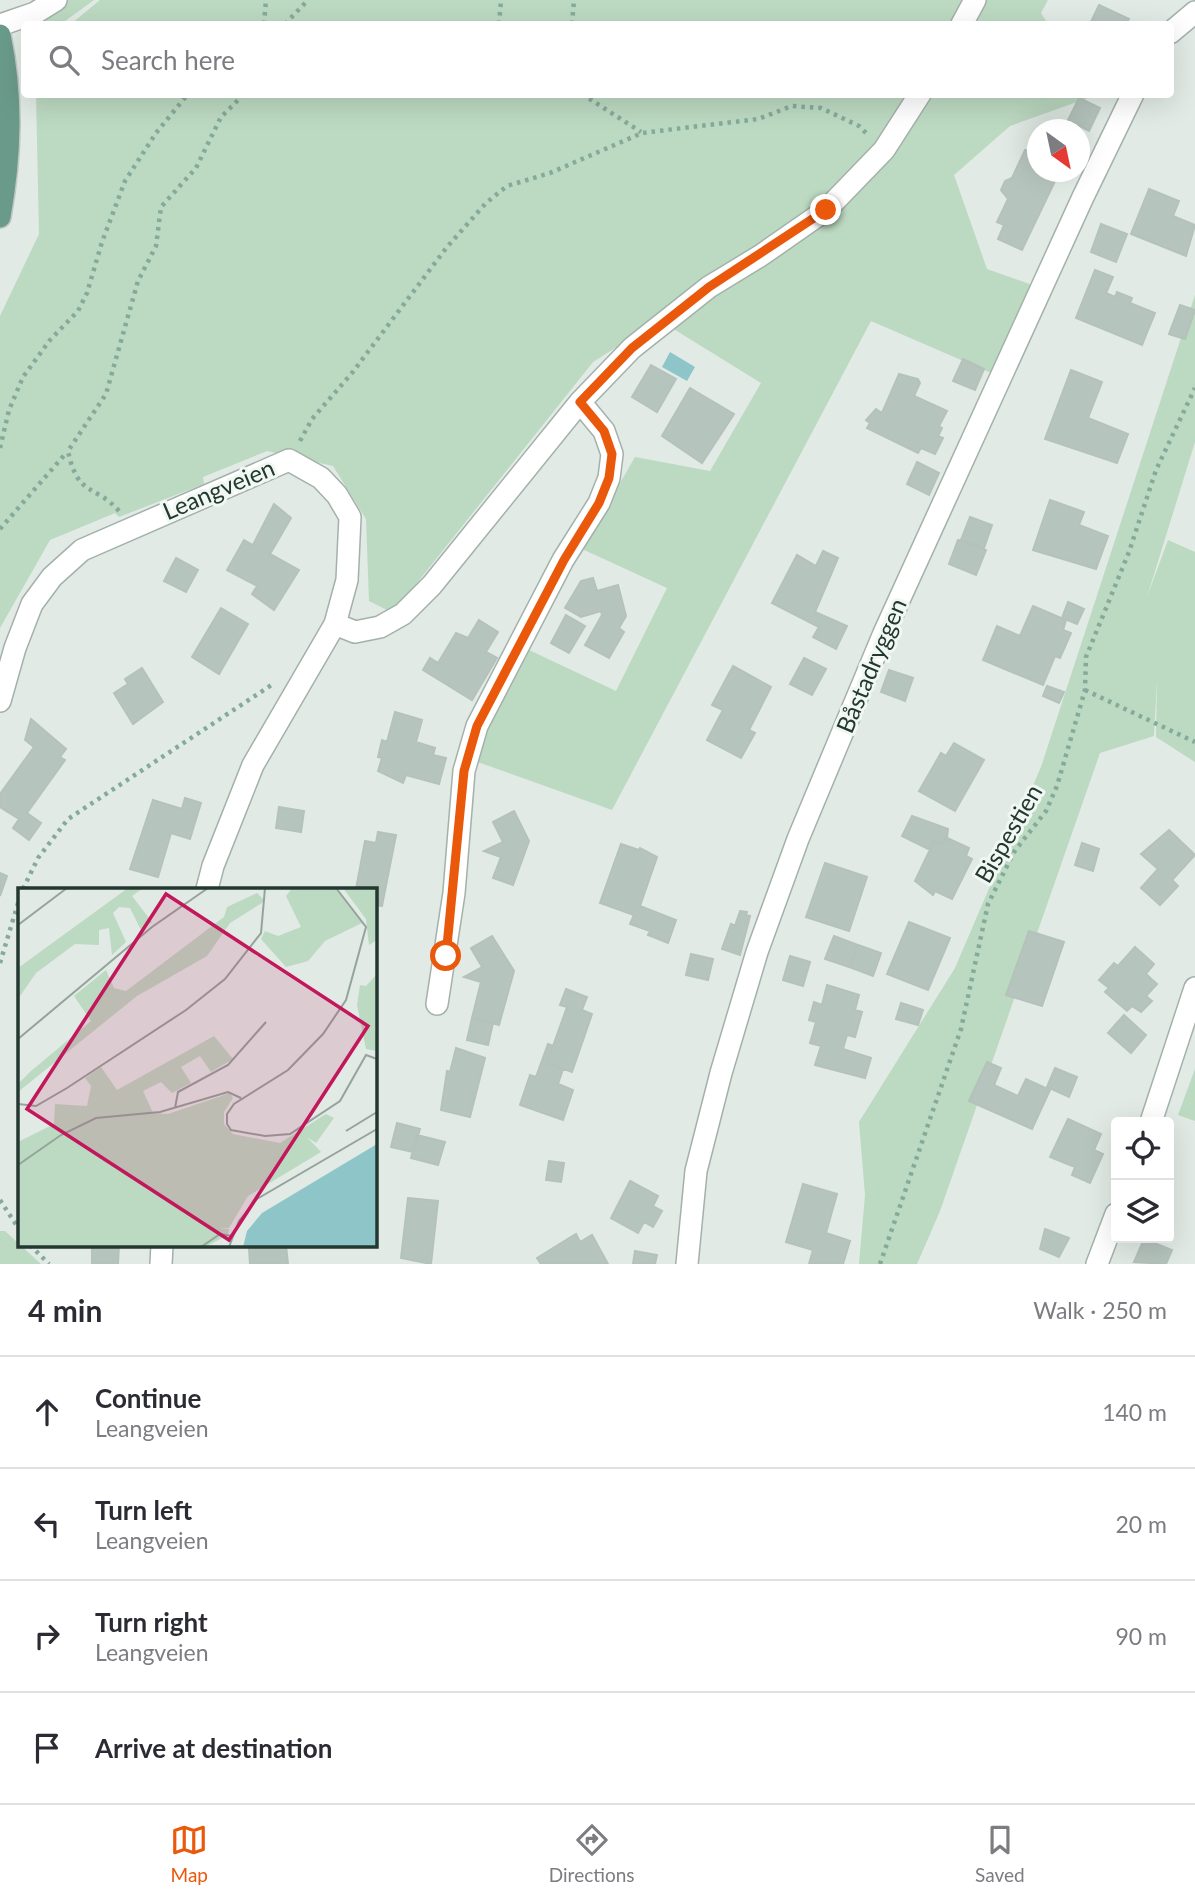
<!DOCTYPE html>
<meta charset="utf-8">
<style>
:root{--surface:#fff;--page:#f7f7f7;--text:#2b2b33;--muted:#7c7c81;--line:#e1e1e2;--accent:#ea580c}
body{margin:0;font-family:Lato,sans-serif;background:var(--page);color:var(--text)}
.controls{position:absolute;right:21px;bottom:21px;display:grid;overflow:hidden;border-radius:7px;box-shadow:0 7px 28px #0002}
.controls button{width:63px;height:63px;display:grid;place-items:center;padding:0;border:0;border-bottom:2px solid var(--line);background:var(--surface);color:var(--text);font:35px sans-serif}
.compass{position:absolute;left:1027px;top:119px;width:63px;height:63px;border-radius:50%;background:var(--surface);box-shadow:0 7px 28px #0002;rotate:147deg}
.stop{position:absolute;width:21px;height:21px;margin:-16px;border:5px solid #ea580c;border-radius:50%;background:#fff}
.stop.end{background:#ea580c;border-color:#fff;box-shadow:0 2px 7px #0008}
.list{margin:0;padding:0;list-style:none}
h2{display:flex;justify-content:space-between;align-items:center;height:91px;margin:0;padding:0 28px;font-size:30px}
h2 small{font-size:23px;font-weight:400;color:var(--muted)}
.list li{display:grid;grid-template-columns:46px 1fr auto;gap:21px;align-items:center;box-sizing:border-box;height:112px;padding:0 28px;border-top:2px solid var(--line)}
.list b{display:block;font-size:26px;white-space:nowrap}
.list p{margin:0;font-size:23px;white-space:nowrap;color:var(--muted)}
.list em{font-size:23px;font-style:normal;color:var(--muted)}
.icon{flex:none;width:38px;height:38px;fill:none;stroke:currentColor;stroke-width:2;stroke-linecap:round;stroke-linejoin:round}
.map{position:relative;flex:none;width:1195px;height:1264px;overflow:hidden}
.search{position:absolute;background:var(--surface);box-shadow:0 7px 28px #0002;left:21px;right:21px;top:21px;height:77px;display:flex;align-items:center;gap:18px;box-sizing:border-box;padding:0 24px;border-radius:7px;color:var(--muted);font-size:26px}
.sheet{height:539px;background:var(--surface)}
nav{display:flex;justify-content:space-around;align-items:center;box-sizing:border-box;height:98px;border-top:2px solid var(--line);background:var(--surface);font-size:19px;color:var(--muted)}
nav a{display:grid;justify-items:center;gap:4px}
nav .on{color:var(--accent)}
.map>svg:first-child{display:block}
</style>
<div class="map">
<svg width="1195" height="1264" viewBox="0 0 1195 1264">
<rect width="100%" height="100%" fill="#e1eae5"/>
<!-- green -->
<path fill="#bcd9c1" d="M32,0H94L61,24H24V30L18,17Z
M100,0H1048L1041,13L1048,24H71Z
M1090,94L1091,97L1010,126L954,175L987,269L1035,286L998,376L871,321L612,810L472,760L529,650L616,691L667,588L582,549L635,457L710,471L761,383L659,320L593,362L393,613L369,601L366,519L333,466L267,451L203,477L204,484L119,517L115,513L50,540L0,628V316L39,234L36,95Z
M1195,295V442L1147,597L1168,540L1195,552V762L1156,737L1157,679L1154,736L1100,753L940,1211L917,1264H859L865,1195L859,1122L955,968L1041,767Z
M1195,1069V1121L1178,1115Z
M0,1231H5L41,1264H0Z"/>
<!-- water -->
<path fill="#8ec5c9" d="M670,352L695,367L687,381L662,367Z"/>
<!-- building -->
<path fill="#b6c4be" stroke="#b4c2bb" stroke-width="2" d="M1099,5L1129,19L1126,24H1090Z
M1079,98L1100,108L1089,131L1068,120Z
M1025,150L1038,156V172H1048L1047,175L1056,179L1022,250L998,239L1004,225L997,222L1008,199L1001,190L1005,181L1012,178Z
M1149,189L1179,201L1173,216L1195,225L1186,256L1131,234Z
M1101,224L1127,234L1116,262L1091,252Z
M1095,270L1113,277L1106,293L1115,297L1117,292L1132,298L1130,303L1155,313L1142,345L1076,318Z
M1180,305L1195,310L1185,339L1169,334Z
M963,359L984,369L975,390L953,381Z
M651,365L676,379L657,412L632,397Z
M1071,370L1102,382L1088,418L1128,434L1117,463L1045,439Z
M899,374L918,379L920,383L914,396L947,411L939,426L942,428L938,436L943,438L935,454L921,448L918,453L867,428L870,423L866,420L876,409L882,413Z
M690,388L734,414L702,463L662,436Z
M917,462L939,473L929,495L907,484Z
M1050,500L1084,512L1079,525L1108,536L1096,569L1033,550Z
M274,504L291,518L270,554L299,570L274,610L252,594L257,586L227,570L244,540L253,545Z
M970,517L992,525L984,548L961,540Z
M958,540L986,550L976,575L949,564Z
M823,551L838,558L815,612L847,626L836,649L813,637L819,627L772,603L797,555L816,566Z
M176,558L198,570L186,592L164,581Z
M593,578L597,591L618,585L626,616L619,628L624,632L609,658L585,645L602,615L601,611L581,617L565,608L581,581Z
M1068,602L1084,609L1077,624L1062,618Z
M1033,606L1066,620L1063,630L1071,633L1060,658L1055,656L1043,685L983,660L997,626L1020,636Z
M221,608L248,624L219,674L192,657Z
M566,615L585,626L569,653L551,643Z
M479,620L498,632L486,652L497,658L472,700L423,670L430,658L438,663L456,633L468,638Z
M804,658L826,669L812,695L790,684Z
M733,666L771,687L749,730L755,733L741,758L707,740L723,710L712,705Z
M142,668L163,702L133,724L114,693L128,684L125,679Z
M889,670L913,678L905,701L881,692Z
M1047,686L1064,692L1059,703L1043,696Z
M395,712L422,720L416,742L435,748L433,755L446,758L439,784L406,775L403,783L378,771L382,758L378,757L382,740L387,742Z
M31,719L66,749L60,757L65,760L27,813L41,823L29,840L13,828L19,819L0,807V794L34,747L25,740Z
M954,743L984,760L955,811L919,791L941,753L946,756Z
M185,798L201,803L190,839L171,833L158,877L130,869L153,800L182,809Z
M279,807L304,811L301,832L276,828Z
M514,811L529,841L513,885L493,878L501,857L484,851L503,842L493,822Z
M912,816L948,829L947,838L941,844L934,841L930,850L902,836Z
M1169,830L1195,855L1172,880L1178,886L1160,905L1141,888L1158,869L1141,854Z
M378,832L396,835L382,906L374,905V889H356L365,841L376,843Z
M945,837L969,848L966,856L972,859L952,899L935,891L933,895L915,881L934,841L941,844Z
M1082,843L1099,849L1093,871L1075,865Z
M621,844L639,850L640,848L657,857L640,906L676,920L668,943L648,935L650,931L630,924L634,915L600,903Z
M825,863L867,877L849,931L806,917Z
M0,873L7,876L0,896Z
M740,911L747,912L746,915L750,916L740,955L722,949L731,924L735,926Z
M909,922L950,938L928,990L887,974Z
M1029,931L1064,942L1042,1006L1006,995Z
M492,936L514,971L499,1025L472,1018L481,982L464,977L482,967L471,948Z
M834,936L858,945L849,967L825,959Z
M858,945L881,953L873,976L849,967Z
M1135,947L1154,964L1146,974L1157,984L1146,996L1152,1001L1141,1012L1132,1006L1127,1011L1105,992L1109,988L1099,980L1114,963L1118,966Z
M691,954L713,959L708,980L686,975Z
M790,956L810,962L803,986L783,980Z
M827,985L859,995L855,1010L862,1012L855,1037L847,1035L843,1049L871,1058L865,1078L815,1065L821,1046L810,1043L816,1022L809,1020L814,1002L822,1005Z
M566,989L587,997L582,1010L592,1014L572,1072L547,1063L567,1007L560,1005Z
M901,1003L923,1010L918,1025L896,1019Z
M1124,1015L1146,1035L1131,1053L1108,1033Z
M472,1018L493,1023L488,1045L467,1040Z
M548,1044L553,1046L547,1063L563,1069L558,1084L573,1090L563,1120L520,1105L530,1075L536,1077Z
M456,1048L485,1058L470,1117L441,1110L447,1071L450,1072Z
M987,1062L1001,1068L994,1085L1018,1096L1026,1079L1050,1090L1032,1129L969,1101Z
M1055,1068L1077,1077L1069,1097L1047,1087Z
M1068,1119L1101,1134L1094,1150L1103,1154L1090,1183L1072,1175L1075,1167L1050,1157Z
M397,1123L420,1129L413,1152L391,1147Z
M417,1135L445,1142L438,1165L411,1158Z
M549,1161L564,1163L561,1182L546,1180Z
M630,1181L658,1196L653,1206L662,1211L653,1227L644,1222L638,1233L611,1218Z
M803,1184L837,1194L826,1233L850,1241L843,1264H809L813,1250L786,1242Z
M408,1198L438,1201L431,1264L401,1258Z
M1045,1229L1069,1238L1059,1257L1040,1249Z
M576,1234L580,1242L592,1235L608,1264H541L537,1258Z
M1144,1239L1172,1250L1166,1264L1134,1262Z
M86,1245H119L118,1264H92V1247Z
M264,1245H286L288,1264H250L249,1248Z
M635,1251L657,1255L655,1264H633Z"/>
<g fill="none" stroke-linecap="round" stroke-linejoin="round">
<!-- minor casing -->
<g stroke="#a4b1ab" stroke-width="24">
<path id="minor" d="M962,24L975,0
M0,25L35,13L56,0
M1170,33L1195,12
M335,624L355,632L380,627L403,614L432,585L580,402L632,348L709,287L760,256L826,210L884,150L920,94
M0,701L15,648L32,604L52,577L82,550L289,460L321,478L337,495L350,517L347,580L335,624L253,765L213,866L207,889
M437,1004L454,893L464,771L477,726L563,560L599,503L609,478L612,454L604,431L580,402
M1151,1122L1195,988
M161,1264L162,1245
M687,1264L696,1171L721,1073L757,952L798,839L884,633L1083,197L1133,94
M1097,1264L1116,1214"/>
</g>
<!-- major casing -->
<g stroke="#c1c7c5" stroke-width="24">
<path id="major" d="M0,35C13,97 11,155 0,217"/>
</g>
<!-- path -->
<path stroke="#84aa9b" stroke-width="4.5" stroke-dasharray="3.5 5" stroke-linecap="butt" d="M264,24L266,0
M285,24L308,0
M499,24L501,0
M572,24L574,0
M582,94L641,132
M300,441L312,419L352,373L447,247L486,203L507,186L550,173L642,133L758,119L792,106L821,108L859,126L868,135
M0,448L9,410L23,377L50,340L78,311L87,293L102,242L125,181L156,133L188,94
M119,511C94,483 78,498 68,451L106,394L138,281L156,246L161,207L196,168L221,117L244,94
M0,529L67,452
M1085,690L1195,742
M23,889L38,858L68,819L273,684
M0,963L19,900
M0,1200L19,1229
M30,1245L49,1264
M880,1264L961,1029L988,904L1014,852L1046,811L1057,786L1085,690L1086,657L1129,552L1156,470L1195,388"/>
<!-- minor -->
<use href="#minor" stroke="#fff" stroke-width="21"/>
<!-- major -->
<use href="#major" stroke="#6a9b8a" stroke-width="21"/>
</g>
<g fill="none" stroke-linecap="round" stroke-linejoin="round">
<!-- route -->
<path stroke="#ea580c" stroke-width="9" d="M446,956L464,771L477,726L564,560L599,503L609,478L612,454L604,431L580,402L632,348L709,287L826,210"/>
</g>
<g text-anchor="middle" stroke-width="6" stroke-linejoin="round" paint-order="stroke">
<!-- street labels -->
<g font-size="24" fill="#233831" stroke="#f1f7f3">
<text transform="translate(219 490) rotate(-23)" y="8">Leangveien</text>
<text transform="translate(872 666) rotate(-67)" y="8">Båstadryggen</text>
<text transform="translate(1009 834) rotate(-60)" y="8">Bispestien</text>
</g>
</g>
<!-- overview -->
<g transform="translate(18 888)">
<rect width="359" height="359" fill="#e1eae5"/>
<path d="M110,0H125L114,8L134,34L123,42L112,20L101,19L95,25L108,54L94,67L91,40L81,42V57L57,56L18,85L0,111V80ZM274,0H317L344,35L307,53L290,73L268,79L243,51L247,43L260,48L283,39L268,8ZM325,0H359V52L351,57L348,31ZM239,5L247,13L212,35L189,68L119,108L0,204V196L13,183L73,133L56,108L88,82L96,100L108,103L206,29L209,19ZM359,86V163L348,161L339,117L342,97L348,98ZM196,148L215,171L193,184L182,168L163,179L173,195L154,205L143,194L125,203L135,225L150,226L212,205L215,210L206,224V236L215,246L262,255L308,226L316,230L298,255L289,249L303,264L230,308L211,340L201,341H211L210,347L187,359H0V254L36,236L37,216L69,218L73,198L67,190L83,179L99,202Z" fill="#bcd9c1"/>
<path d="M359,256V359H225L229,343L244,325Z" fill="#8ec5c9"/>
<path fill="none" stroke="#95a39d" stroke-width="2" d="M318,0L348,39L328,112L305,146L270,182L216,216L209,226V236L213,242L247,248L272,246L322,213L348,167L359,171M0,37L49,0M0,151L134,39L190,0M0,216L18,218L49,200L168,122L207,91L243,45L247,0M157,220L160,204L210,177L248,134M328,243L359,224M0,277L43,247L78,230L142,224L210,204L223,210M183,359L202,346L214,348M211,359L221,333L239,311L359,241"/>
<path fill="#c2185b" fill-opacity="0.15" stroke="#c2185b" stroke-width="3.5" d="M148,6L350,138L211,352L9,221Z"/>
<rect width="359" height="359" fill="none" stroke="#233831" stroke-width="3.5"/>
</g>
</svg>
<div class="controls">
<button><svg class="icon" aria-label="locate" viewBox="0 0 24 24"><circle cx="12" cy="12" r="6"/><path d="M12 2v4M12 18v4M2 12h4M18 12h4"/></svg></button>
<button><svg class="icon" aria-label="layers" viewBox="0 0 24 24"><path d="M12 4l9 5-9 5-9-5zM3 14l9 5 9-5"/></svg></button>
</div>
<svg class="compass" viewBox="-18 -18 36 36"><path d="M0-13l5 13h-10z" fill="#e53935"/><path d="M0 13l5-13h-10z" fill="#7c7c81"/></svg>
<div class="stop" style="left:446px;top:956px"></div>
<div class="stop end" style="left:826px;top:210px"></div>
<div class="search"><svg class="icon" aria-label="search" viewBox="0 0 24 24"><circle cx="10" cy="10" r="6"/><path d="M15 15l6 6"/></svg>Search here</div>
</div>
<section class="sheet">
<h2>4 min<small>Walk · 250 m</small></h2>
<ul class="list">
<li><svg class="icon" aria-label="ahead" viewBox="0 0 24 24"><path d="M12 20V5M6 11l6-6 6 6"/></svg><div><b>Continue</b><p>Leangveien</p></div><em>140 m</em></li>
<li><svg class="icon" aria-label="left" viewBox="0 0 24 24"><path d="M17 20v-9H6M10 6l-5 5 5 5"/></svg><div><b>Turn left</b><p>Leangveien</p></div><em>20 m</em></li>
<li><svg class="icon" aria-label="right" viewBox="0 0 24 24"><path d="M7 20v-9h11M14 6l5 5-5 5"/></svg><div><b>Turn right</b><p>Leangveien</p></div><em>90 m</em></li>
<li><svg class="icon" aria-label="arrive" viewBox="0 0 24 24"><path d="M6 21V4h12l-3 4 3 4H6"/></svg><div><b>Arrive at destination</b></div></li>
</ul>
</section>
<nav>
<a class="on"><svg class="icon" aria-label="map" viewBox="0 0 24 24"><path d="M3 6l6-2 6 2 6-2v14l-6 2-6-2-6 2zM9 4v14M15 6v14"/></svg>Map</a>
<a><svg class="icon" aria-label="directions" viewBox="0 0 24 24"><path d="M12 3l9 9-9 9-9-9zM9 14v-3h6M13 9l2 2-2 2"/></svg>Directions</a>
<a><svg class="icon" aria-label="saved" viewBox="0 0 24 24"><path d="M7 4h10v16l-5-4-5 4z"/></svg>Saved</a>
</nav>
